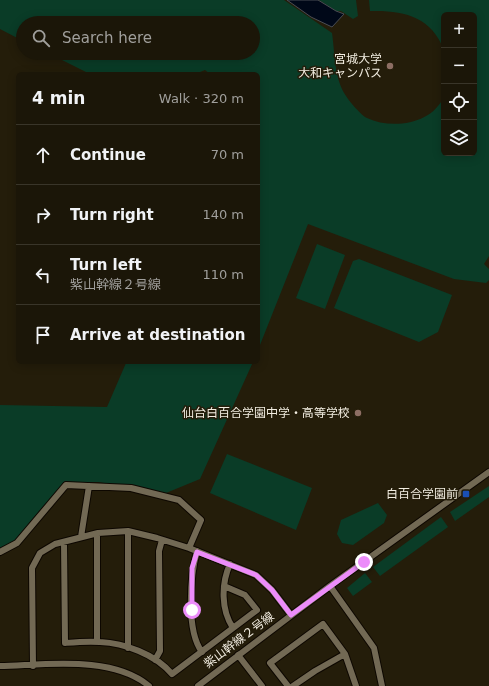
<!DOCTYPE html>
<meta charset="utf-8">
<style>
:root{--surface:#1b1608;--page:#241f12;--text:#f1f3f6;--muted:#a09f9c;--line:#393529}
body{margin:0;font-family:"DejaVu Sans","Noto Sans JP",sans-serif;background:var(--page);color:var(--text)}
.controls{position:absolute;right:12px;top:12px;display:grid;overflow:hidden;border-radius:6px;box-shadow:0 2px 10px #0003}
.controls button{width:36px;height:36px;display:grid;place-items:center;padding:0;border:0;border-bottom:1px solid var(--line);background:var(--surface);color:var(--text);font:20px sans-serif}
.stop{position:absolute;width:12px;height:12px;margin:-9px;border:3px solid #ec8cfa;border-radius:50%;background:#fff}
.stop.end{background:#ec8cfa;border-color:#fff;box-shadow:0 1px 4px #0008}
.list{margin:0;padding:0;list-style:none}
h2{display:flex;justify-content:space-between;align-items:center;height:52px;margin:0;padding:0 16px;font-size:17px}
h2 small{font-size:13px;font-weight:400;color:var(--muted)}
.list li{display:grid;grid-template-columns:26px 1fr auto;gap:12px;align-items:center;box-sizing:border-box;height:60px;padding:0 16px;border-top:1px solid var(--line)}
.list b{display:block;font-size:15px;white-space:nowrap}
.list p{margin:0;font-size:13px;white-space:nowrap;color:var(--muted)}
.list em{font-size:13px;font-style:normal;color:var(--muted)}
.icon{flex:none;width:22px;height:22px;fill:none;stroke:currentColor;stroke-width:2;stroke-linecap:round;stroke-linejoin:round}
.map{position:relative;flex:none;width:489px;height:686px;overflow:hidden}
.search{position:absolute;background:var(--surface);box-shadow:0 2px 10px #0003;left:16px;top:16px;width:244px;height:44px;display:flex;align-items:center;gap:10px;box-sizing:border-box;padding:0 14px;border-radius:22px;color:var(--muted);font-size:15px}
.panel{position:absolute;background:var(--surface);box-shadow:0 2px 10px #0003;left:16px;top:72px;width:244px;height:292px;border-radius:6px}
.map>svg:first-child{display:block}
</style>
<div class="map">
<svg width="489" height="686" viewBox="0 0 489 686">
<rect width="100%" height="100%" fill="#241d0a"/>
<!-- green -->
<path fill="#0a3c27" d="M0,0H284L332,33C335,53 334,78 346,96C349,101 362,116 367,118C392,130 433,124 444,96V153H474V15H444V50C431,16 403,10 370,11L369,0H489V256L484,264L489,269V280L486,283L454,279L308,224L258,350V74H210L205,70L195,74H90L48,53H253V23H23V41L0,29Z
M319,0H356L358,16L353,19L341,11H336Z
M317,244L345,255L325,309L296,298Z
M359,259L452,295L438,332L419,342L334,308L353,261Z
M128,362H253L200,479L166,493L98,482H64L14,541L0,549V405L107,407L126,363Z
M227,454L312,488L296,530L210,493Z
M489,486V497L455,521L450,512Z
M378,503L387,515L384,523L353,545L342,543L337,534L341,520Z
M441,517L448,527L380,576L373,567Z
M365,573L372,582L353,596L347,588Z"/>
<!-- water -->
<path fill="#000818" stroke="#494d54" d="M287,0H318L336,11L344,14L332,27L311,17Z"/>
<g fill="none" stroke-linecap="round" stroke-linejoin="round">
<!-- minor casing -->
<g stroke="#0d0700" stroke-width="8">
<path id="minor" d="M128,531V648
M97,534V642
M81,537L89,486
M64,542L65,643C77,642 88,641 100,642C124,643 155,654 172,674L257,610L245,595L224,586
M197,551C190,576 186,631 202,652
M0,552L17,543L66,485L131,488L179,500L201,520L189,548
M230,564C221,584 221,610 233,628
M330,586L374,648L382,686
M238,655L262,686
M155,660L160,651L159,551L162,540
M0,666C46,665 112,655 149,686
M33,666L32,568L40,553L55,544L98,533L128,531L157,538L189,548L256,575L272,590L291,615
M198,686L330,586L489,472
M288,686L270,663L323,624L345,654L356,686
M293,686L315,671L345,654"/>
</g>
<!-- minor -->
<use href="#minor" stroke="#726954" stroke-width="6"/>
</g>
<g fill="none" stroke-linecap="round" stroke-linejoin="round">
<!-- route -->
<path stroke="#ec8cfa" stroke-width="5" d="M192,610V568L197,552L256,575L272,590L291,615L364,562"/>
</g>
<!-- markers -->
<g fill="#8d6e63" stroke="#241d0a" stroke-width="1.5">
<circle cx="390" cy="66" r="4"/>
<circle cx="358" cy="413" r="4"/>
</g>
<rect fill="#1a4fb4" stroke="#241d0a" stroke-width="1.5" x="462" y="490" width="8" height="8" rx="2"/>
<g text-anchor="middle" stroke-width="3" stroke-linejoin="round" paint-order="stroke">
<!-- poi labels -->
<g font-size="12" fill="#f2ede1" stroke="#241d0a" text-anchor="end">
<text x="382" y="63">宮城大学<tspan x="382" dy="14">大和キャンパス</tspan></text>
<text x="350" y="417">仙台白百合学園中学・高等学校</text>
<text x="458" y="498">白百合学園前</text>
</g>
<!-- street labels -->
<g font-size="12" fill="#f2ede1" stroke="#241d0a">
<text transform="translate(239 640) rotate(-37)" y="4">紫山幹線２号線</text>
</g>
</g>
</svg>
<div class="controls">
<button>+</button>
<button>−</button>
<button><svg class="icon" aria-label="locate" viewBox="0 0 24 24"><circle cx="12" cy="12" r="6"/><path d="M12 2v4M12 18v4M2 12h4M18 12h4"/></svg></button>
<button><svg class="icon" aria-label="layers" viewBox="0 0 24 24"><path d="M12 4l9 5-9 5-9-5zM3 14l9 5 9-5"/></svg></button>
</div>
<div class="stop" style="left:192px;top:610px"></div>
<div class="stop end" style="left:364px;top:562px"></div>
<div class="search"><svg class="icon" aria-label="search" viewBox="0 0 24 24"><circle cx="10" cy="10" r="6"/><path d="M15 15l6 6"/></svg>Search here</div>
<section class="panel">
<h2>4 min<small>Walk · 320 m</small></h2>
<ul class="list">
<li><svg class="icon" aria-label="ahead" viewBox="0 0 24 24"><path d="M12 20V5M6 11l6-6 6 6"/></svg><div><b>Continue</b></div><em>70 m</em></li>
<li><svg class="icon" aria-label="right" viewBox="0 0 24 24"><path d="M7 20v-9h11M14 6l5 5-5 5"/></svg><div><b>Turn right</b></div><em>140 m</em></li>
<li><svg class="icon" aria-label="left" viewBox="0 0 24 24"><path d="M17 20v-9H6M10 6l-5 5 5 5"/></svg><div><b>Turn left</b><p>紫山幹線２号線</p></div><em>110 m</em></li>
<li><svg class="icon" aria-label="arrive" viewBox="0 0 24 24"><path d="M6 21V4h12l-3 4 3 4H6"/></svg><div><b>Arrive at destination</b></div></li>
</ul>
</section>
</div>
